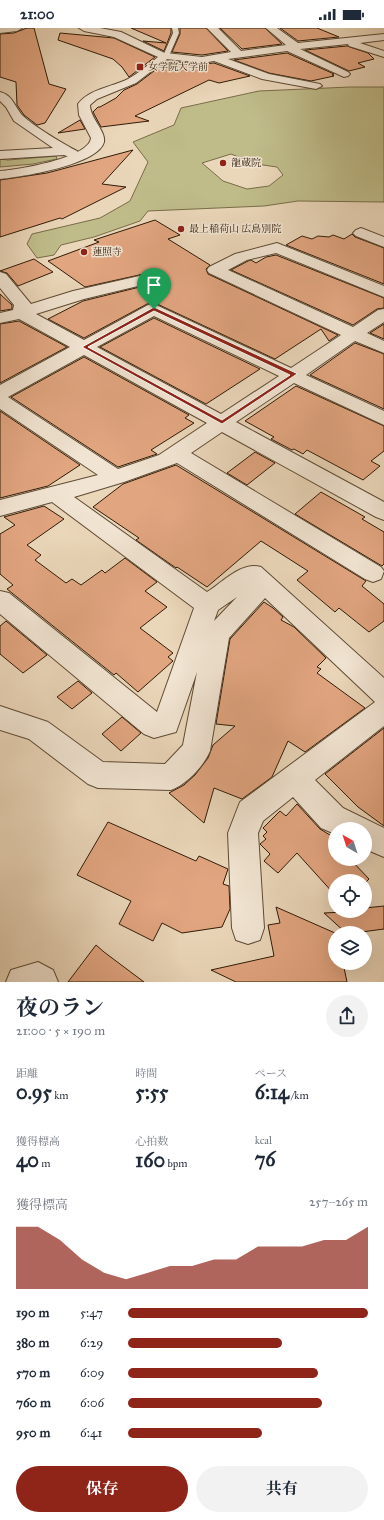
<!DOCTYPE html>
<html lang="ja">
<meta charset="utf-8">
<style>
:root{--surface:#fff;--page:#f2f2f3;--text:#1f2937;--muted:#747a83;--accent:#8f2418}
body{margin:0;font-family:"IM FELL Great Primer","Noto Serif JP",serif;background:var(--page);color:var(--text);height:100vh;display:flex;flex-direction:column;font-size:15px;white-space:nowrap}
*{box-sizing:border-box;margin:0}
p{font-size:13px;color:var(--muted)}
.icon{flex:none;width:22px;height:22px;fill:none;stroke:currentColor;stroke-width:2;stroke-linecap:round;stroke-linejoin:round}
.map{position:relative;height:954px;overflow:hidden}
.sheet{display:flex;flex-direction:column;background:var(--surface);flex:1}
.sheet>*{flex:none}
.needle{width:26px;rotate:321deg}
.controls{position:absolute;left:328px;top:794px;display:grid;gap:8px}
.controls a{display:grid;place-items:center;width:44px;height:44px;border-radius:50%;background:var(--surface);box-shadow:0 4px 16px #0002;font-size:20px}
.pin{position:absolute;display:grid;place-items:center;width:34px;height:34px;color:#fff;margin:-41px -17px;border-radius:50% 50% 50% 0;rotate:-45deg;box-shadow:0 0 4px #0007}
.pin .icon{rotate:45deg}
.round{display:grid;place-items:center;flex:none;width:42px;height:42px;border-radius:21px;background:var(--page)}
.head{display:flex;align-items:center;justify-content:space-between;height:68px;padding:0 16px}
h1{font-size:22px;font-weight:700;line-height:30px}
.figures{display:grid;grid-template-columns:repeat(3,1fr);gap:6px;height:68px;padding:4px 16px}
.figures div{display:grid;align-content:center}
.figures b{font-size:20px;font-weight:700}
.figures small{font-size:11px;font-weight:400}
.figures p{font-size:11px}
.chart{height:112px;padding:8px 16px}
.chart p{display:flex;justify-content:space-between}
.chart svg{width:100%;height:72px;margin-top:4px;fill:var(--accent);opacity:.7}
.cta{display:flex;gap:8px;margin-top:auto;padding:8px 16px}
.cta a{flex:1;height:46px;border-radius:24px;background:var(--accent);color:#fff;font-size:16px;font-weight:700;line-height:46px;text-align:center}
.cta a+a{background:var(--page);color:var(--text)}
ul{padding:0 16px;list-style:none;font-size:13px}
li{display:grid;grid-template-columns:64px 48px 1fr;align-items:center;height:30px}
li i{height:10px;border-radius:5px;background:var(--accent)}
.status{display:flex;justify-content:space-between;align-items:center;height:28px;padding:0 20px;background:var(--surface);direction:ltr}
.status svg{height:11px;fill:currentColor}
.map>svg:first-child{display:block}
.green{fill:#bfbc8a;stroke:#786c48;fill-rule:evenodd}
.building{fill:#e1a580;stroke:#301b07}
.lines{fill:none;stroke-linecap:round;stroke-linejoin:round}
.service-casing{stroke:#5e4a34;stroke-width:2}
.minor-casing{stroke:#5e4a34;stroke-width:2}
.tertiary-casing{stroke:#5e4a34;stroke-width:2}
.service{fill:#f1e4d2;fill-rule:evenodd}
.minor{fill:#f1e4d2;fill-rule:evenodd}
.tertiary{fill:#f1e4d2;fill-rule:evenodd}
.route{fill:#8f2418;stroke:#fff;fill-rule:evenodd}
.poi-dot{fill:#8f2418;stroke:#f1e4d2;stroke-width:1.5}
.labels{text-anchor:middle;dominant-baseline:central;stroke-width:3;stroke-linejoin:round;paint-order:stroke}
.far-poi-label{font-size:10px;fill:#301b07;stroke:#f1e4d2;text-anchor:start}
</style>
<div class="status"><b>21:00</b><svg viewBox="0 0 49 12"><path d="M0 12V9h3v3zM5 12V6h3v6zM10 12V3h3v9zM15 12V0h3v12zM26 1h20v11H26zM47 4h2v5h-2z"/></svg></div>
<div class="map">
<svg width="384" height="954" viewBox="0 0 384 954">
<rect width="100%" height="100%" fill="#ead6b9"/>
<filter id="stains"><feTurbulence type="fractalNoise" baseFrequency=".005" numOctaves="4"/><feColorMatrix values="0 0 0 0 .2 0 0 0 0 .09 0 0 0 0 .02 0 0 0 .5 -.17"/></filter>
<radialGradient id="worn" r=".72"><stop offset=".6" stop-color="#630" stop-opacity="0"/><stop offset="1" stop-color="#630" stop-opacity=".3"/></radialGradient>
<path class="green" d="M350 59H384V174L298 173 264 178 148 183 140 193 94 209 61 217 54 227 37 230 27 216 32 206 100 190 130 173 148 134 133 114 174 97 181 80 259 63ZM231 126 256 136 277 139 283 147 269 158 247 161 223 153 202 135Z
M56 128 57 131 33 136 0 139V131L8 132Z"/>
<path class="building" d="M27 0H34L49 56 66 61 45 95 37 97 24 87 17 77 16 54 0 49V6L14 5Z
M131 0H171V5L164 23 143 13 166 15Z
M180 0H206L228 23 202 27 172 24 180 6Z
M220 0H265L282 16 242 21Z
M280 0H317L339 9 298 13Z
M60 5 114 10 155 29 129 49 122 39 113 31 58 12Z
M347 18 368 25 374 31 358 35 365 39 349 43 305 22Z
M287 25 334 46 332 47 334 48 311 53 269 45 234 32Z
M167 33 202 36 214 35 250 48 219 55 209 52 135 88 149 93 101 99 93 84 98 79H100L116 70 124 62 137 56Z
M80 92 85 101 58 105Z
M133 122 102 156 126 159 62 191 60 190 0 209V152L47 145Z
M155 192 180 207 168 211 210 237 206 241 208 246 338 307 329 313 321 301 275 331 155 275 147 276 84 310 48 291 83 273 164 253 166 250 164 245 157 243 85 259 48 233 99 214 94 212Z
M352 206 355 209 384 220V256L286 217 302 208 312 211 318 208 329 209 333 207 344 211Z
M276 227 384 270V280L377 281 353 297 231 242 248 233 251 232 256 235 266 229Z
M34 231 53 244 18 258 7 245 0 243Z
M0 266 12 277V281L0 283Z
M154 290 260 341 206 376 100 319Z
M19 293 67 319 0 355V296Z
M384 296V311L370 305Z
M355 315 384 326V381L310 347Z
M84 329 189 387 185 390 194 395 151 422 157 426 118 439 11 369Z
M296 358 384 398V423L371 433 380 438 363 452 307 422 303 426 294 421 292 422 271 411 274 409 245 393Z
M0 383 80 437 48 458 0 470Z
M255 424 275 435 247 457 227 445Z
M176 437 366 553 362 558 384 576V593L369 604 339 580 335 584 297 552 308 543 261 513 207 559 177 539 176 540 136 512 139 510 93 479 123 456Z
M321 464 365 489 362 491 384 504V536L382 538 295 486Z
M44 478 64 491 27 517 41 527 35 532 66 555 72 551 81 557 102 542 105 545 125 530 157 554 145 563 167 579 140 600 173 625 168 629 173 633 138 664 116 645 114 647 7 561 13 557 0 546V506L15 497 4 489Z
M264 574 273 580 283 589 281 592 294 599 326 630 317 639 321 641 317 645 365 680 305 724 288 713 272 749 242 771 214 760 204 795 169 765 184 757 195 747 208 730 213 717 235 698 216 696 230 611Z
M6 593 47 627 23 645 0 626V598Z
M78 653 92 665 72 681 57 669Z
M122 689 141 705 121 723 102 706Z
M384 700V798L358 779 325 746Z
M297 776 320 801 335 810V831H350L369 851 365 855V853H335V867L297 825 278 845 264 833 270 826 260 816 266 811 263 808 267 804 263 800 280 783 286 788Z
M108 794 196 833 199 828 228 841 223 856 229 858 230 881 222 899 182 905 162 895 153 913 119 896 131 873 77 847Z
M384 878V901L354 905H346L324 885 365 883V880Z
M276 879 335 905V935H343L347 954H236L211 942 274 928 268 897 280 895Z
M96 917 104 924 144 954H68Z"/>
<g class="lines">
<g class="service-casing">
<path id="service" d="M172 0H178L179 5 169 28 166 30 163 28 173 5Z"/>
</g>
<g class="minor-casing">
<path id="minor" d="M207 0H218L241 23 286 17 266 0H277L298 15 384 6V12L360 15 384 23V29L349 18 348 16 300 21 348 44 350 46 348 48 344 49 287 23 228 31 269 46 320 56 322 58 316 61 262 51 214 33 202 35 166 31 161 28 166 25 202 29 231 24Z
M0 64C13 67 15 80 23 88 32 97 65 117 77 123L79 126 77 129 72 130 64 127 0 131V123L53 120 14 93 6 79 0 73Z
M361 200 384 209V219L356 208 353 205 356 202Z
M277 215 384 258V269L276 225 247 232 228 242 353 299 378 282 384 281V294L367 305 384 313V325L355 313 306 347 384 383V397L294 355 236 394 384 474V492L376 489 222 404 191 425 381 539 384 543 381 551 373 554 365 551 177 435 124 454 74 469 207 564C223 554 242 533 261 539L384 650V698L315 752 343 780 384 800V829L365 821V801H335V806L321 800 293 769 263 793 258 805 264 900 260 912 248 916 236 912 232 900 228 805 240 774 375 674 265 570 229 610 210 723C203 739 187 756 171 762L98 760 88 756 29 711 0 702V678L48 694 103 734 165 736 183 717 197 644 176 704 154 710 144 706 0 586V563L9 565 157 684 194 580 52 474 0 488V472L98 447 0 381V357L70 319 19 291 0 295V285L13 282 14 277 0 260V244L6 246 31 276 73 263 157 244 163 246 165 249 163 252 84 271 36 286 84 312 148 277 154 276 291 340 341 307 209 245 207 242 209 239 235 226ZM154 288 279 348 221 386 97 319ZM84 327 207 395 159 427 118 441 8 369ZM237 569 214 593 218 582Z
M38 934 53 942 58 954H6L11 942Z"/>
</g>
<g class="tertiary-casing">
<path id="tertiary" d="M0 0H22L17 3 0 5Z
M79 0H100L121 4 171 28 136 55 97 71 90 77C90 90 106 103 104 114 98 137 21 149 0 151V143C17 142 89 130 91 110L79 87 78 76C89 61 112 59 128 51 139 45 149 36 158 29L114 9 84 3Z"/>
</g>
<use href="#service" class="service"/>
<use href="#minor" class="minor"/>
<use href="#tertiary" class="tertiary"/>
</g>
<path class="route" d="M154 279 296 345 297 346 222 396 82 319ZM154 283 290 347 222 392 88 319Z"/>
<g class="poi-dot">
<rect x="136" y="35" width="8" height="8" rx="2"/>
<circle cx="223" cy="135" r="4"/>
<circle cx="181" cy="201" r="4"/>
<circle cx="84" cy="224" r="4"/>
</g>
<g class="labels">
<g class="far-poi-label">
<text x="148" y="39">女学院大学前</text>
<text x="231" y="135">龍蔵院</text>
<text x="189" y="201">最上稲荷山 広島別院</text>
<text x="92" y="224">蓮照寺</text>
</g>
</g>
<rect width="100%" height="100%" filter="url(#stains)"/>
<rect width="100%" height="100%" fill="url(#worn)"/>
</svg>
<div class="controls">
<a><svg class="needle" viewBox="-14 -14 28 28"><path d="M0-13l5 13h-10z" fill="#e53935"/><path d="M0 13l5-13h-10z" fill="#747a83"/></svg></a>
<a><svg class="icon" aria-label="locate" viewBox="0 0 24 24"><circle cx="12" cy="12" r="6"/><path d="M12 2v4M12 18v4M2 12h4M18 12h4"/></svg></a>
<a><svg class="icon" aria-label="layers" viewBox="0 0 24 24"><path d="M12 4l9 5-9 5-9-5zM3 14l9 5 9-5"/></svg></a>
</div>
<div class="pin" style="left:154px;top:281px;background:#1e9e55"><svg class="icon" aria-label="arrive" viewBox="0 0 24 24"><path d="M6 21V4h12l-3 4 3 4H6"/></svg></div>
</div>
<section class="sheet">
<div class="head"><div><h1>夜のラン</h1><p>21:00 · 5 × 190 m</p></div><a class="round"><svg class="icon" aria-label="share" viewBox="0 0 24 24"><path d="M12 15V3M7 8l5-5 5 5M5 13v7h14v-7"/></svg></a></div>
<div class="figures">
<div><p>距離</p><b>0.95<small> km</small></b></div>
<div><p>時間</p><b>5:55</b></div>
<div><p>ペース</p><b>6:14<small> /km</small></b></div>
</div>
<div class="figures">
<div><p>獲得標高</p><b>40<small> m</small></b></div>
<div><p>心拍数</p><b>160<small> bpm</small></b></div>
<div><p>kcal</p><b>76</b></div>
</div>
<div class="chart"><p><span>獲得標高</span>257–265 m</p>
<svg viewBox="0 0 160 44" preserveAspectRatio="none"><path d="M0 44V6L10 6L20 14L30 26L40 34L50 38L60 34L70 30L80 30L90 26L100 26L110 18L120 18L130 18L140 14L150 14L160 6V44z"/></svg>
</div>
<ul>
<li><b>190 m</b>5:47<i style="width:100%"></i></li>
<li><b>380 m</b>6:29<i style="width:64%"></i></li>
<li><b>570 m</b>6:09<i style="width:79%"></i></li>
<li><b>760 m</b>6:06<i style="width:81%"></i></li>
<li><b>950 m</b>6:41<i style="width:56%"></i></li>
</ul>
<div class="cta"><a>保存</a><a>共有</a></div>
</section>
